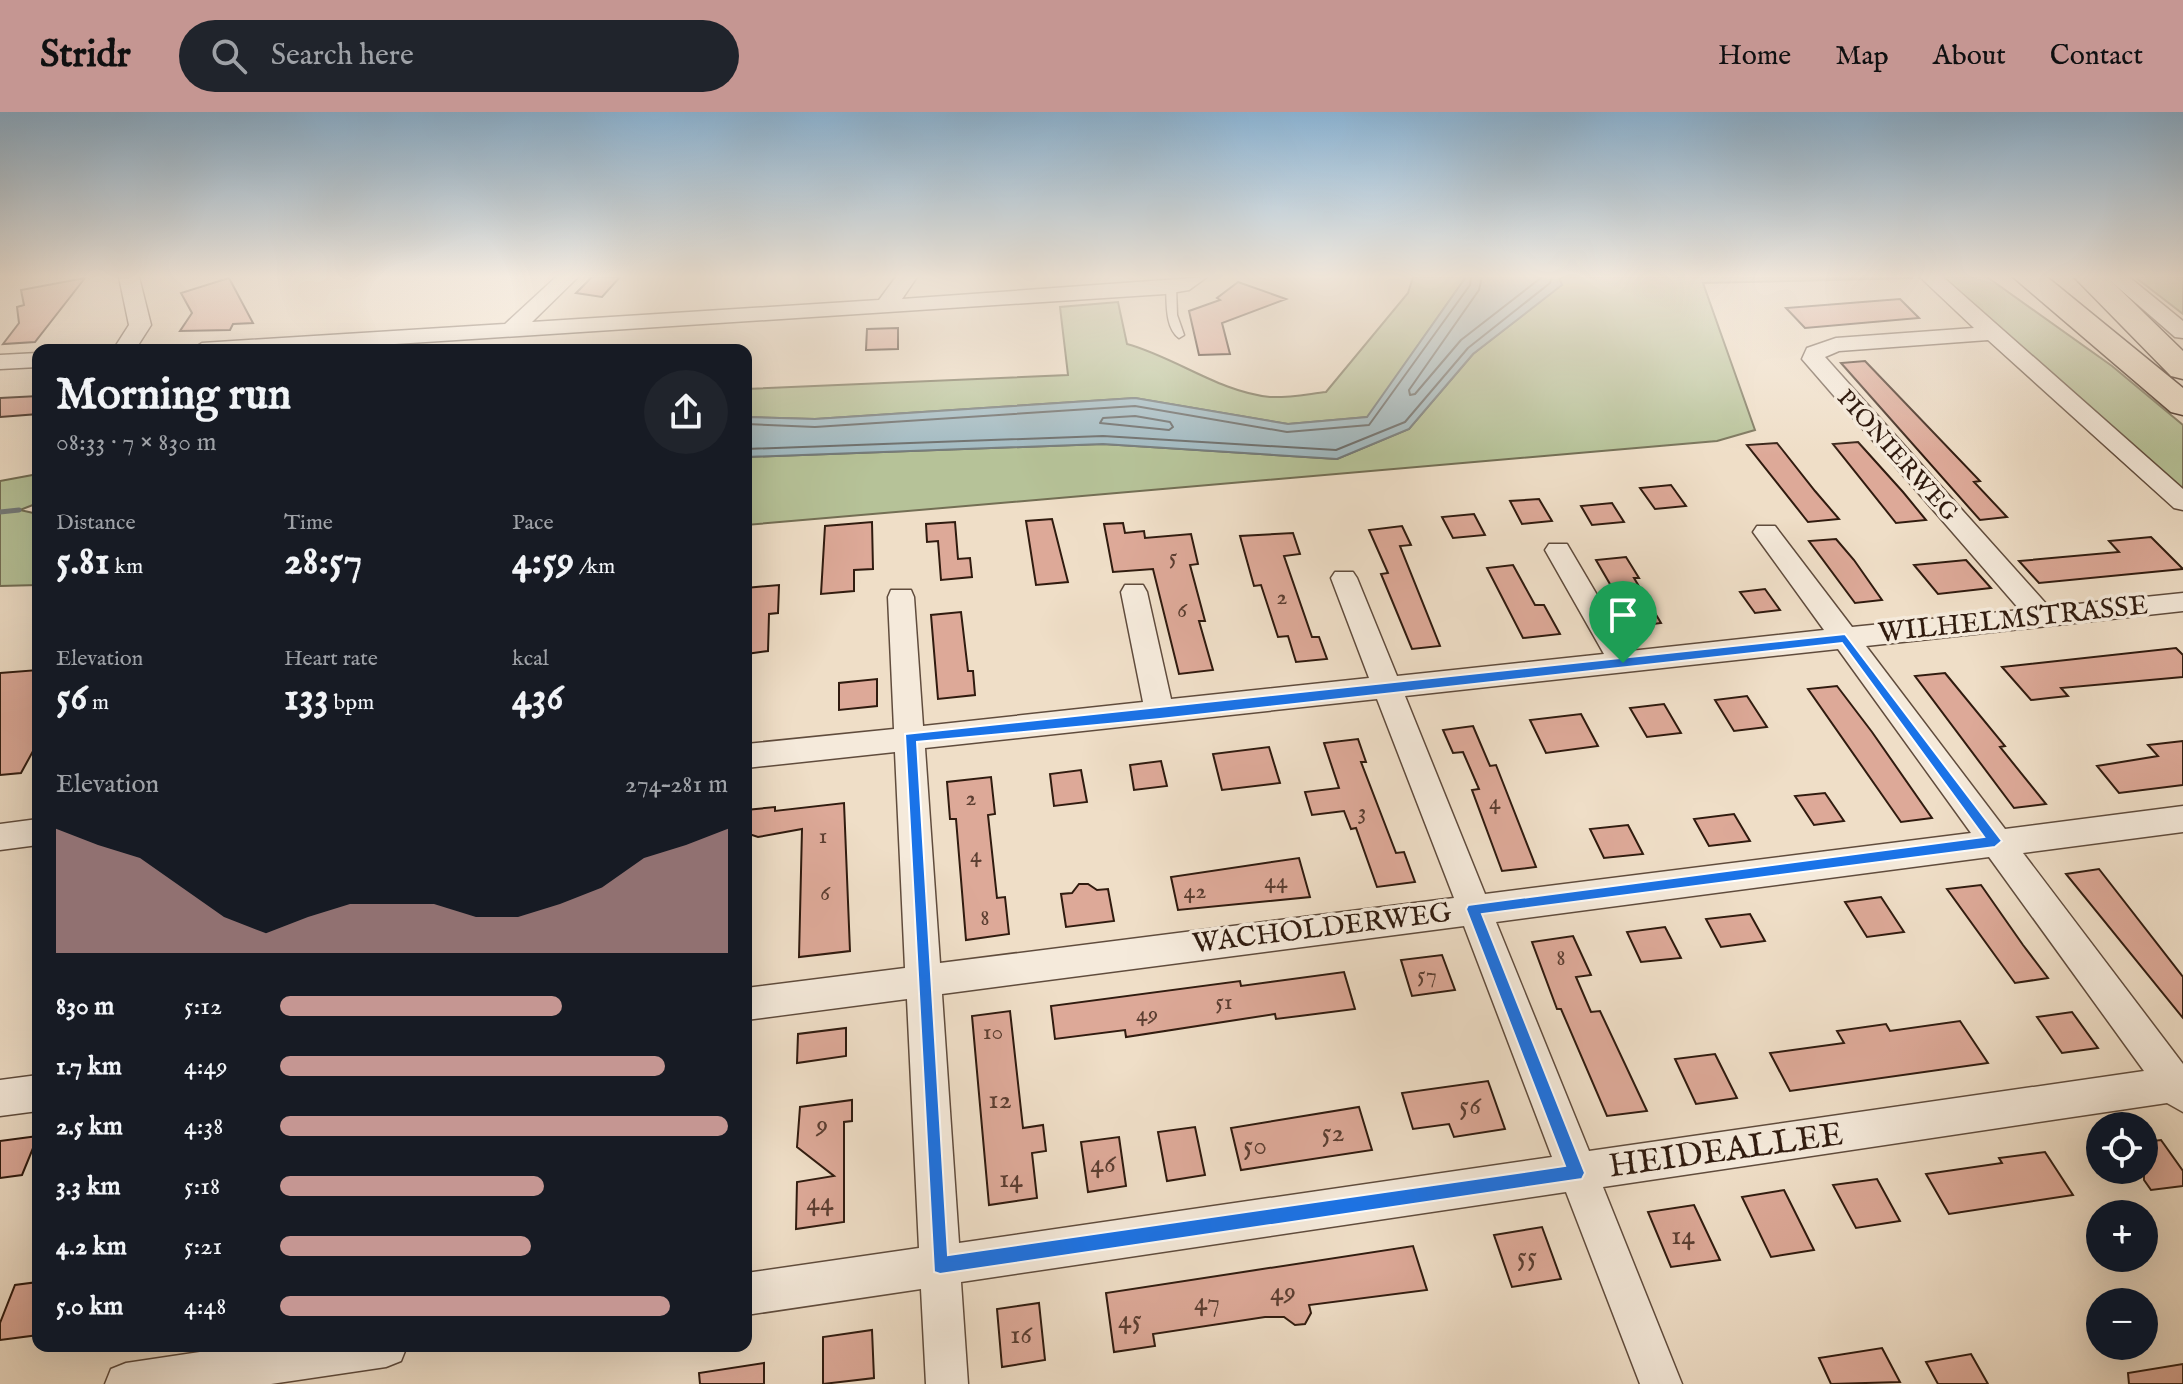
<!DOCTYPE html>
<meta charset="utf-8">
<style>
:root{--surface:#171b24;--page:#20242c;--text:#f1f3f6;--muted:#9ea1a6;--accent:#c59692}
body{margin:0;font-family:"IM FELL English",serif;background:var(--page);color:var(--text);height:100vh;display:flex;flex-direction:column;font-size:30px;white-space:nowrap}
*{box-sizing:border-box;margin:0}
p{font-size:26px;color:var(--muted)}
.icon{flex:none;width:44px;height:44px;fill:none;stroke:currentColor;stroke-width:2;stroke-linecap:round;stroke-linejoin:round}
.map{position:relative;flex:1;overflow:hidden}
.details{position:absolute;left:32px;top:232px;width:720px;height:1008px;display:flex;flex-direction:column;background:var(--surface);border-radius:16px;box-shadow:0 8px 32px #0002}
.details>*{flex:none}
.fabs{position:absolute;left:2086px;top:1000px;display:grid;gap:16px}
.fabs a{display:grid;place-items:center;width:72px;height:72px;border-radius:50%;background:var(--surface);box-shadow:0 8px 32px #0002;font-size:40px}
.pin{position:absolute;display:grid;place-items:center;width:68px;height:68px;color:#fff;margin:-82px -34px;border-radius:50% 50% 50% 0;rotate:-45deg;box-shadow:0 0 8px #0007}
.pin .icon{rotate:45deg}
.round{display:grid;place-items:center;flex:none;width:84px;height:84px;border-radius:42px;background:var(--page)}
.headline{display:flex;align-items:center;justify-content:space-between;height:136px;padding:0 24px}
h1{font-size:44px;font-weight:700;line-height:60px}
.stats{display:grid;grid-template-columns:repeat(3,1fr);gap:12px;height:136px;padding:8px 24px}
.stats div{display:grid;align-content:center}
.stats b{font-size:40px;font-weight:700}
.stats small{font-size:22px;font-weight:400}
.stats p{font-size:22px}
.chart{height:224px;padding:16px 24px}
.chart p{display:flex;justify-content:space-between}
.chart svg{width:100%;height:144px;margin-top:8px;fill:var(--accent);opacity:.7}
ul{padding:0 24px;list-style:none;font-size:26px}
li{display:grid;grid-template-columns:128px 96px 1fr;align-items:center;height:60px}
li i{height:20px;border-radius:10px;background:var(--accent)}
header{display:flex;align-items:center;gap:48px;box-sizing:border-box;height:112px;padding:0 40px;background:var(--accent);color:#111}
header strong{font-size:38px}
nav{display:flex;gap:44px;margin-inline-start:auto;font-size:28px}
.search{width:560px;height:72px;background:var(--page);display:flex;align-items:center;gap:20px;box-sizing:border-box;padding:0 28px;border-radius:44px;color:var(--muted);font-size:30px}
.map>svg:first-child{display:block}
.green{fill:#b6c298;stroke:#736e54;stroke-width:2}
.water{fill:#a0b9c1;stroke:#737a7a;stroke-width:2}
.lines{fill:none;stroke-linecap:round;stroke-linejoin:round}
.shore{stroke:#686a68;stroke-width:2}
.stream{stroke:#737a7a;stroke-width:5}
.building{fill:#dda998;stroke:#301b0f;stroke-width:2}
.service-casing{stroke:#604c3d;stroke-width:3}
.minor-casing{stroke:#604c3d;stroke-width:3}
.trunk-casing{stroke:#301b0f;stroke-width:3}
.service{fill:#f5eadb;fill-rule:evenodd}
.minor{fill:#f5eadb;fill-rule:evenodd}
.trunk{fill:#efdec7;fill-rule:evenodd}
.route{fill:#1a73e8;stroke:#fff;stroke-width:2;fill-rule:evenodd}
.labels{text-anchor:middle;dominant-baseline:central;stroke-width:7;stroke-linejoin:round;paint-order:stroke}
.far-street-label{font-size:24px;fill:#301b0f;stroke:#f5eadb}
.number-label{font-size:24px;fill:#5b3e31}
.street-label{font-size:28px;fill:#301b0f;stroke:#f5eadb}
.near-number-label{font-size:28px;fill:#5b3e31}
.near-street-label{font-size:34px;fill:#301b0f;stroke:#f5eadb}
</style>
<header>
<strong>Stridr</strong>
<div class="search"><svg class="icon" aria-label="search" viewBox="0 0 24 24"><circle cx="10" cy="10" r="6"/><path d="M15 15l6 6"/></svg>Search here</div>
<nav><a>Home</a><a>Map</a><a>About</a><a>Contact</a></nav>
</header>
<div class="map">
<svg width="2183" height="1272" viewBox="0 0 2183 1272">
<rect width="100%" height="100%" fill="#efdec7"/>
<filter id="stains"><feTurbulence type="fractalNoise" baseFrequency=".0025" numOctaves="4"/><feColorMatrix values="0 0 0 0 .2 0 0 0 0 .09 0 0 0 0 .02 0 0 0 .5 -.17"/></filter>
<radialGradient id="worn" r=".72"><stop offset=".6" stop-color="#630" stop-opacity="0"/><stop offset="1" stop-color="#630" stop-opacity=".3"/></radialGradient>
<path class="green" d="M1413 165H1466L1368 305 1288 312 1135 286 815 307 746 305V277L1068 263 1060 195 1118 190 1127 232C1175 245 1219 280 1270 285 1288 286 1308 282 1326 280L1408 181Z
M1559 165 1913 166 1703 171 1755 318 1717 329 746 413V345L1103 332 1337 347 1409 317 1473 242 1561 173Z
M1939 165H1987L2112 254 2183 313V378Z
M2135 165H2183V202Z
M38 362V391L20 398 38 402V473L0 474V369Z"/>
<path class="water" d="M1466 165H1559L1562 173 1473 242 1409 317 1337 347 1103 332 746 345V305L815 307 1135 286 1288 312 1367 305Z"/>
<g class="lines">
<path class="shore" d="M1482 165 1479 178 1409 278 1410 283 1415 282 1461 228 1542 165
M1135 304 1170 310 1173 315 1169 318 1100 311 1103 306Z
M746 312 815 315 1135 294 1287 320 1369 313 1470 173 1471 165
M746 337 1103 324 1336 338 1405 310 1468 236 1550 171 1552 165"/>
<path class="stream" d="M0 400 19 398"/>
</g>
<path class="building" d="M592 165H620L602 185 576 181Z
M85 166 35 230 3 232 19 211 17 195 24 193 21 178Z
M229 166 253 211 233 212 230 218 180 219 192 201 181 181Z
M1238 170 1286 187 1222 211 1230 242 1199 243 1189 199 1220 188 1217 186Z
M1900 187 1919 206 1805 216 1786 196Z
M898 216V237L866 238 867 217Z
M1865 249 1980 369 1974 370 2007 405 1980 408 1841 251Z
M38 284V302L0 305V286Z
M1858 330 1903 380 1926 408 1896 411 1833 332Z
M1777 331 1815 379 1839 407 1808 410 1747 333Z
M1671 373 1686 394 1655 397 1640 376Z
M1539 387 1552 409 1522 412 1510 389Z
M1612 391 1624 410 1592 413 1581 394Z
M1474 402 1485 423 1453 426 1442 405Z
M1052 407 1068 470 1036 473 1026 409Z
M872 410 873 457 854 458V479L821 482 825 414Z
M955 410 958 447 970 446 972 465 941 468 938 429 927 430 926 412Z
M1123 411 1125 421 1144 419 1145 426 1191 422 1198 452 1190 453 1205 509H1199L1213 558 1179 562 1153 457 1113 460 1104 412Z
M1402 414 1411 433 1400 434 1440 534 1412 537 1381 462 1388 461 1369 418Z
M1293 421 1300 442 1284 444 1312 525H1319L1327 547 1296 550 1288 524 1278 525 1261 473 1254 474 1240 424Z
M2151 425 2183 457 2039 471 2019 449 2119 440 2109 429Z
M1836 427 1854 448 1882 488 1855 491 1809 429Z
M1626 445 1639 466H1634L1661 511 1630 515 1616 492 1621 491 1596 448Z
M1966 448 1991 476 1938 482 1914 453Z
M1513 453 1535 493H1544L1560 522 1523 526 1487 456Z
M779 473 778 501 769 502 768 539 746 542V476Z
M1765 477 1780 498 1755 501 1740 480Z
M961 500 968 559H973L975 583 938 587 931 503Z
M2176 536 2183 543V565L2061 576 2068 584 2049 586 2031 588 2002 555Z
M38 558V630L21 661 0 663V561Z
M1945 561 2005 634 2000 635 2046 692 2014 696 1915 564Z
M877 567V594L839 598V571Z
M1837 574 1872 620 1932 706 1901 710 1808 577Z
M1747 584 1767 615 1734 619 1715 588Z
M1664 592 1681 621 1647 625 1630 596Z
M1581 602 1598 634 1546 641 1530 608Z
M1473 614 1490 654 1496 653 1536 755 1502 759 1472 678 1479 677 1463 640 1453 641 1443 618Z
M1358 627 1366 650H1361L1396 741 1404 740 1415 770 1377 775 1356 716 1351 717 1344 699 1312 703 1305 680 1339 676 1324 631Z
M2183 629V673L2119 681 2097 654 2158 644 2148 633Z
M1269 635 1280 671 1222 678 1213 642Z
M1161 649 1167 674 1134 678 1130 653Z
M1081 658 1087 690 1054 694 1050 662Z
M991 665 995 702 988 703 997 786 1005 785 1009 822 966 828 956 707H950L947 670Z
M1825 681 1844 709 1814 713 1795 684Z
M844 691 850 839 799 845 802 717 758 725 746 721V698L775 695V699Z
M1734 702 1750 729 1709 734 1694 707Z
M1628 713 1643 742 1604 746 1590 717Z
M1299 746 1310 785 1178 798 1171 765Z
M2099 757 2183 865V906L2066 762Z
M1079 772H1088L1097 778 1108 777 1114 809 1066 815 1061 782 1072 781Z
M1981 773 2023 833 2048 866 2015 871 1947 777Z
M1881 785 1904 820 1867 825 1845 790Z
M1750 802 1765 829 1721 835 1706 807Z
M1665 815 1681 846 1641 850 1627 820Z
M1573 824 1591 863 1576 865 1591 900 1600 899 1647 999 1607 1004 1561 897H1557L1532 830Z
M1442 843 1455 878 1412 884 1401 848Z
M1344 860 1355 897 1276 907 1275 902 1126 925 1125 918 1055 927 1051 894 1240 869 1241 874Z
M1010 899 1023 1016 1043 1013 1046 1039 1032 1041 1037 1086 989 1093 972 904Z
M2072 900 2098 936 2062 941 2037 905Z
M1960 909 1988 951 1790 979 1770 941 1844 931 1837 919 1886 912 1890 919Z
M846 916V944L797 951 798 922Z
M1715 942 1737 986 1696 992 1675 947Z
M1488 969 1505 1017 1454 1025 1449 1012 1413 1017 1402 981Z
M852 988V1009L844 1010V1110L796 1117 797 1070 834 1064 797 1035 800 995Z
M1359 995 1372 1038 1241 1058 1231 1016Z
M1195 1015 1205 1063 1167 1069 1158 1020Z
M38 1024 22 1063 0 1066V1029Z
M1119 1025 1126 1074 1088 1080 1081 1030Z
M2161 1028 2183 1059V1074L2151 1078 2144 1068V1030Z
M2045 1040 2073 1083 1949 1102 1926 1062 2002 1051 1999 1046Z
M1877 1067 1900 1109 1856 1116 1833 1073Z
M1784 1078 1814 1138 1771 1145 1742 1085Z
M1694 1093 1720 1148 1671 1155 1648 1100Z
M1542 1115 1561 1167 1512 1175 1494 1123Z
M1413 1134 1427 1178 1309 1193 1311 1201 1305 1212 1295 1213 1284 1205H1265L1153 1222 1155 1234 1114 1240 1106 1181Z
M38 1170V1223L0 1228V1211L15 1173Z
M1039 1191 1045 1248 1002 1255 997 1197Z
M872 1218 874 1266 823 1272V1225Z
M1882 1236 1900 1270 1831 1272 1819 1246Z
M1971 1242 1988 1272H1938L1926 1250Z
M764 1251V1272H700L699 1261Z
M2183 1252V1272H2129L2128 1261Z"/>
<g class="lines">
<g class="service-casing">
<path id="service" d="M1171 172 1176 175 1177 203 1184 223 1179 226C1165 216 1167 191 1166 175Z"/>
</g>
<g class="minor-casing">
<path id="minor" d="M119 165H139L151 213 135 238H113L129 213Z
M556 165H578L532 210 879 188 896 165H917L902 187 1207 165 1189 178 1165 182 303 238H191L202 231 505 212Z
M1920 165H1943L2183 377V398L2174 396 1988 228 1839 239 1825 245 2049 495 2183 481V499L1866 534 2005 717 2183 694V720L2023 741 2183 952V1000L2167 991 1603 1075 1682 1272H1640L1566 1080 961 1170 968 1272H926L921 1177 746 1203V1161L919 1136 907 887 746 908V876L905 856 895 640 746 656V632L894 617 888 485 891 478H911L914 485 923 614 1143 590 1121 480 1125 473H1143L1147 480 1171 587 1369 566 1331 466 1335 460H1353L1357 466 1397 564 1604 542 1545 438 1549 432H1567L1630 539 1824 518 1753 420 1757 414H1775L1852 515 2020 498 1802 247 1807 236 1836 226 1974 216ZM1838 537 1971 721 1485 782 1405 584ZM1377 587 1454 786 940 851 925 636ZM1989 745 2144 959 1589 1039 1496 810ZM1464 814 1552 1045 959 1131 942 882Z
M2106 165H2129L2183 209V226L2175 225Z
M38 241V255L0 257V243Z
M38 707V733L0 738V712Z
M38 963V999L0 1004V968Z
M240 1234H407L401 1249 386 1255 271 1272H105L111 1257 126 1251Z"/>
</g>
<g class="trunk-casing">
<path id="trunk" d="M2013 165H2047L2183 276V303L2171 300Z
M2074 165H2107L2183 239V267L2171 264Z"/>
</g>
<use href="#service" class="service"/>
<use href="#minor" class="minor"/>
<use href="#trunk" class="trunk"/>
</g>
<linearGradient id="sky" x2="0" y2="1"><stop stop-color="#8bb6d8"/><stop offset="0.48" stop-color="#f8f0e6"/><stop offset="1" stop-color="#f8f0e6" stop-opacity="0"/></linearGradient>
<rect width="2183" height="343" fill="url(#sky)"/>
<path class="route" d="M1845 522 2002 729 1995 735 1482 802 1585 1061 1582 1067 940 1162 934 1160 905 622ZM1842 531 1984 725 1468 793 1466 797 1565 1054 948 1143 917 630 1160 607Z"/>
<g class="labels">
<g class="far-street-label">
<text transform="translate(1897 344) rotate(48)">PIONIERWEG</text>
</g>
<g class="number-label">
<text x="1173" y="445">5</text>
<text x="1282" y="485">2</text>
<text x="1182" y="498">6</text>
<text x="971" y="686">2</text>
<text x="1495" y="690">4</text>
<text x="1362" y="700">3</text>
<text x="823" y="724">1</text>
<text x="976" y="743">4</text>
<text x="1276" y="769">44</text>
<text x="1195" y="779">42</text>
<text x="825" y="781">6</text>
<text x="985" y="806">8</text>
<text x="1561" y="846">8</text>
<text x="1427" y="863">57</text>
<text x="1224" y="890">51</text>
<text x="1147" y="902">49</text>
<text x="993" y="920">10</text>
</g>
<g class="street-label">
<text transform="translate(2013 508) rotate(-6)">WILHELMSTRASSE</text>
<text transform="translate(1322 817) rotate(-7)">WACHOLDERWEG</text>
</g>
<g class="near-number-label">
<text x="1000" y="988">12</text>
<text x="1470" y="994">56</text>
<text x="822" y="1013">9</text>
<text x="1333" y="1021">52</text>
<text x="1255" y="1034">50</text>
<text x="1103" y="1052">46</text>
<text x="1011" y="1067">14</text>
<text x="820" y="1090">44</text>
<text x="1683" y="1124">14</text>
<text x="1527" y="1145">55</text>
<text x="1283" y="1180">49</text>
<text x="1207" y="1190">47</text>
<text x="1130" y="1208">45</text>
<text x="1021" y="1223">16</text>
</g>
<g class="near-street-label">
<text transform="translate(1726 1039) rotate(-8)">HEIDEALLEE</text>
</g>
</g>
<rect width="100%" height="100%" filter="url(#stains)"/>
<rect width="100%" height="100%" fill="url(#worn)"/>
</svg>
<div class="fabs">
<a><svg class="icon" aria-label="locate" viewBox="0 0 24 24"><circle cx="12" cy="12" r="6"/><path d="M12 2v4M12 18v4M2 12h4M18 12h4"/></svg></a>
<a>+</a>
<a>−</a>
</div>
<div class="pin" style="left:1623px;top:551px;background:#1e9e55"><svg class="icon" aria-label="arrive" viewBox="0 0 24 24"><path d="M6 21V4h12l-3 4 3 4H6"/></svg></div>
<section class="details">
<div class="headline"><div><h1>Morning run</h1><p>08:33 · 7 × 830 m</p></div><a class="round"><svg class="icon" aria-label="share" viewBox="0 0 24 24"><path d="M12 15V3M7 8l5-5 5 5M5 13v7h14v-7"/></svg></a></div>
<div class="stats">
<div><p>Distance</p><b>5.81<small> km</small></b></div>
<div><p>Time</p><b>28:57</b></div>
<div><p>Pace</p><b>4:59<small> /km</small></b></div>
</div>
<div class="stats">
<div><p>Elevation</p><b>56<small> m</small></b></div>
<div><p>Heart rate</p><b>133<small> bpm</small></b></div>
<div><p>kcal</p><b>436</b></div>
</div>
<div class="chart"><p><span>Elevation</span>274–281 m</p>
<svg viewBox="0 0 160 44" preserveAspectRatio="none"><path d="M0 44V6L10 11L20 15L30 24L40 33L50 38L60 33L70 29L80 29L90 29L100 33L110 33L120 29L130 24L140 15L150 11L160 6V44z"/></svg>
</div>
<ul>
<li><b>830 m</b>5:12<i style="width:63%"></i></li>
<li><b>1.7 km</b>4:49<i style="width:86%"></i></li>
<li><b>2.5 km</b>4:38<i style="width:100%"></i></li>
<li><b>3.3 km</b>5:18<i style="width:59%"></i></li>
<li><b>4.2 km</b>5:21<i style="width:56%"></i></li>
<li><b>5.0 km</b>4:48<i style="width:87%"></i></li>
</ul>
</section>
</div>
